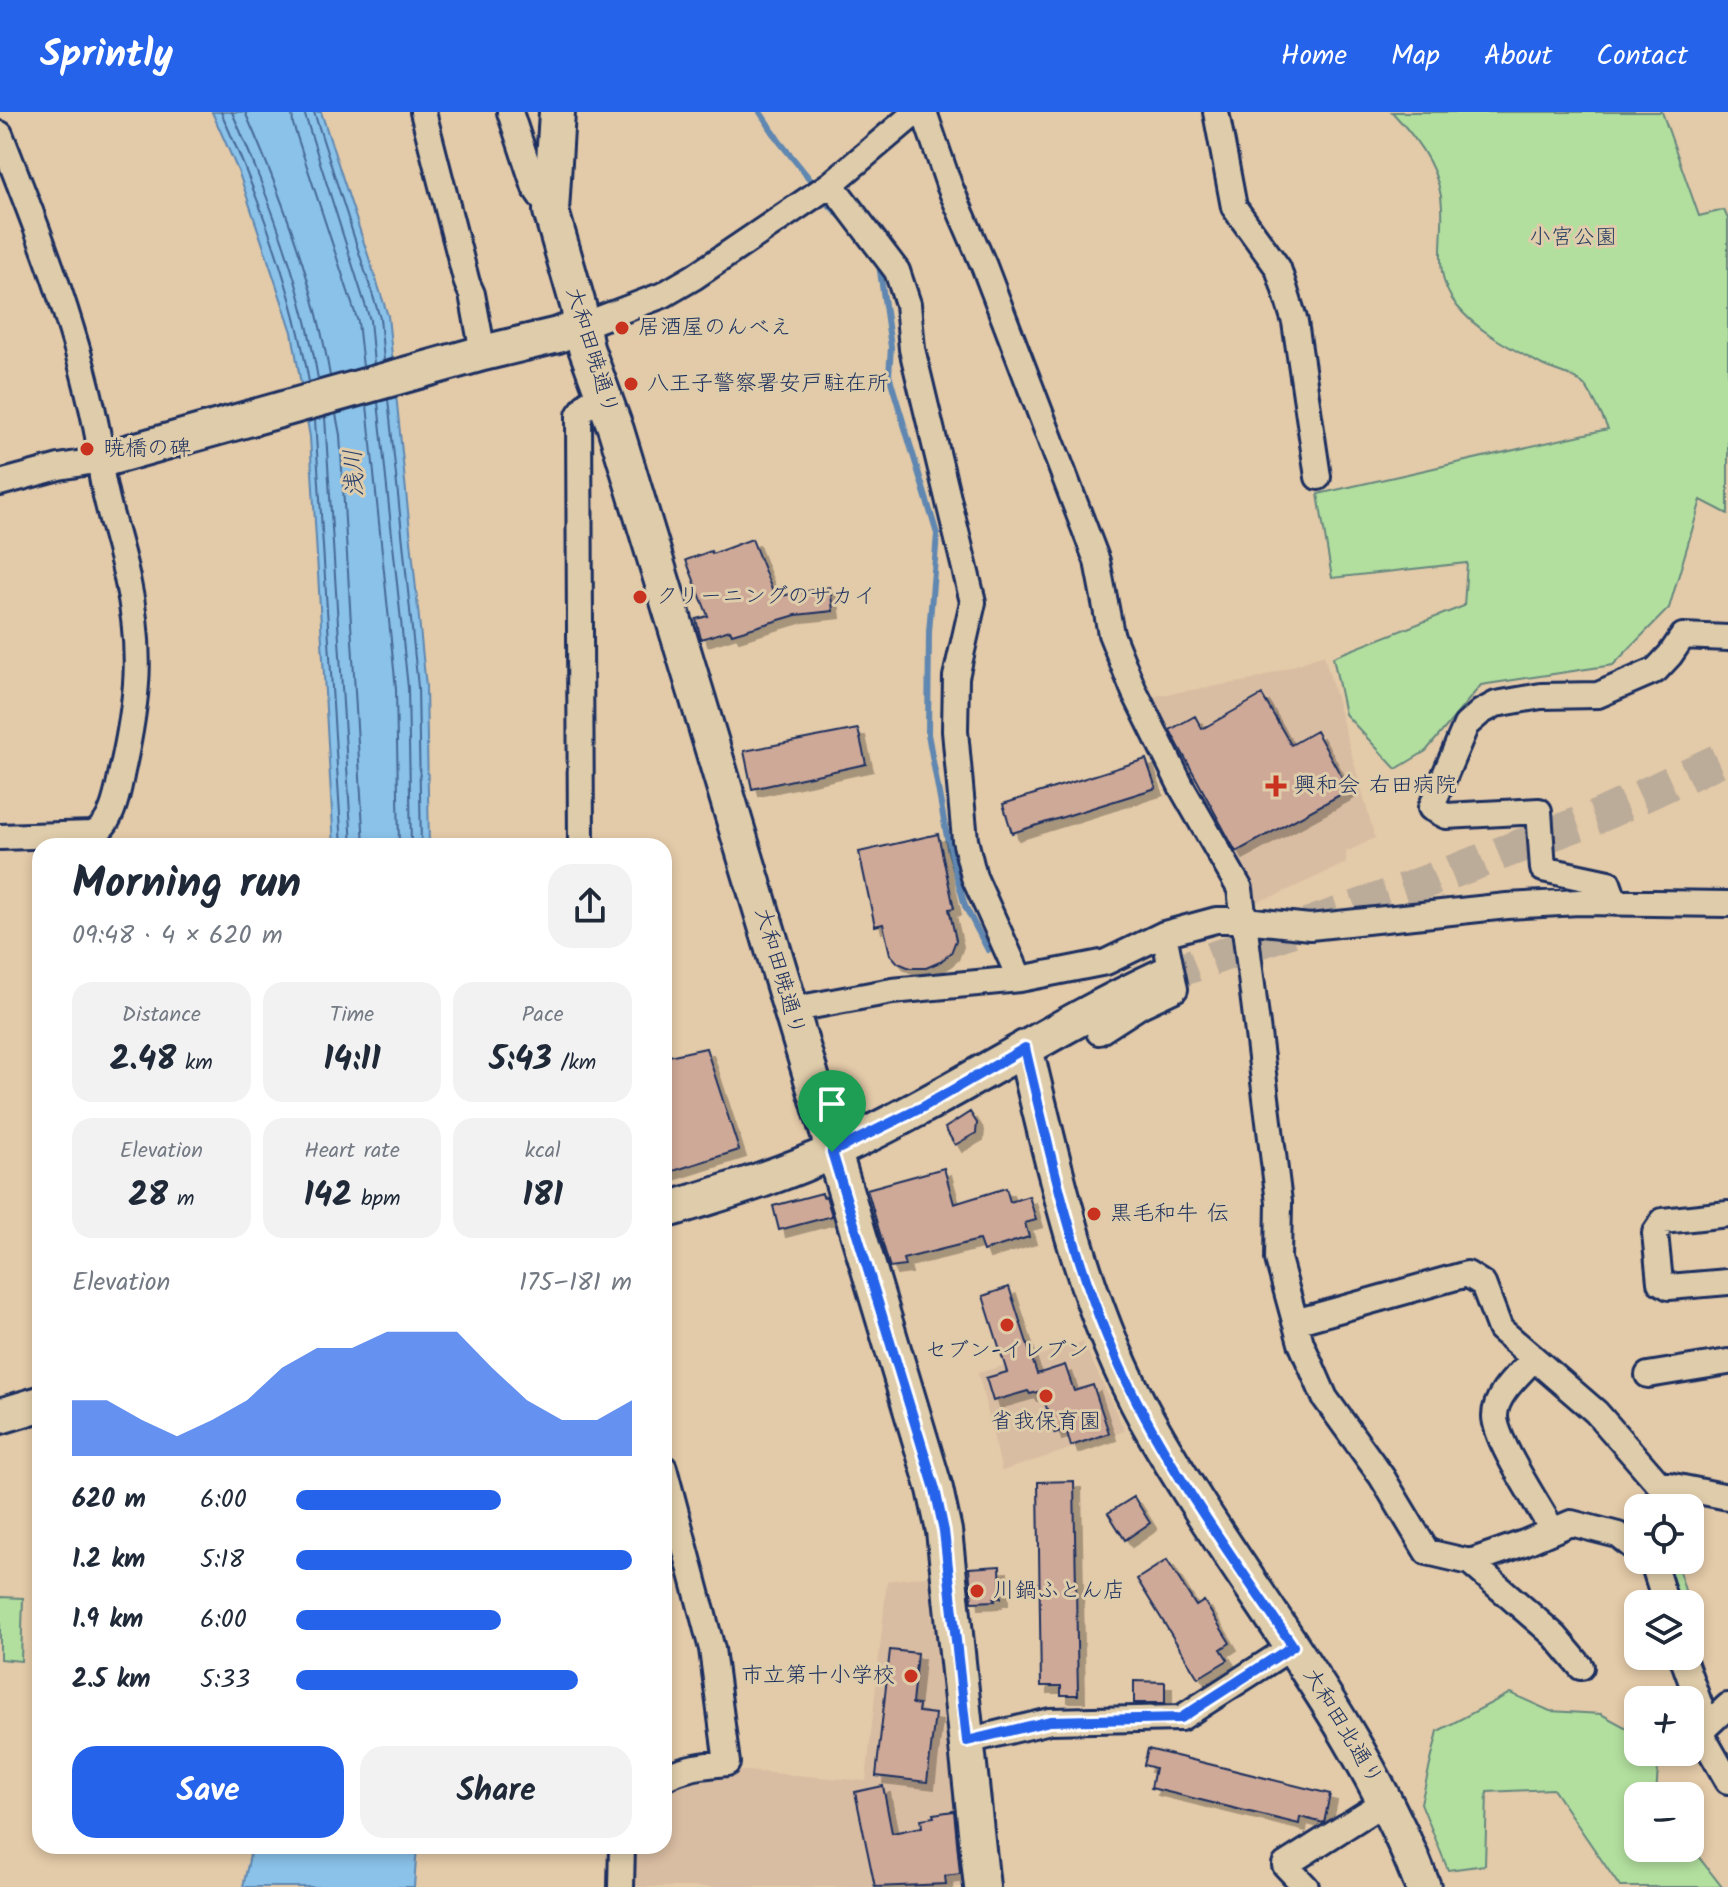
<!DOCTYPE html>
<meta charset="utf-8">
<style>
:root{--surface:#fff;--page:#f2f2f3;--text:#1f2937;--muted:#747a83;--accent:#2563eb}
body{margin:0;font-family:Kalam,"Klee One",sans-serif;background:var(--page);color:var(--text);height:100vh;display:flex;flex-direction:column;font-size:30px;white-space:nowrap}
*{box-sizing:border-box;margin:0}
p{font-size:26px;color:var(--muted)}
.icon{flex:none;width:44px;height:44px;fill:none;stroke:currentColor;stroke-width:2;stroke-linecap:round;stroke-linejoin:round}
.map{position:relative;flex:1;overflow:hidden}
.sheet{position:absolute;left:32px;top:726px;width:640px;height:1016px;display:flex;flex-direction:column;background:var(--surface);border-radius:24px;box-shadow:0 4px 12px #0003}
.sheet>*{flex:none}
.tools{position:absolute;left:1624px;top:1382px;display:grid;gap:16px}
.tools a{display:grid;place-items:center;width:80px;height:80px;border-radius:16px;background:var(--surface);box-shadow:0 4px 12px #0003;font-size:40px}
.pin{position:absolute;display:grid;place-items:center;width:68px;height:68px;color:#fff;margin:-82px -34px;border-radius:50% 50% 50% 0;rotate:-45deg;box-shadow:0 0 8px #0007}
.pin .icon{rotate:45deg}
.round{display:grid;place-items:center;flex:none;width:84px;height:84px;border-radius:24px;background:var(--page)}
.headline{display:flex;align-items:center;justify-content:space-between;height:136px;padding:0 40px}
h1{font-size:44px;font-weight:800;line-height:60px}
.figures{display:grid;grid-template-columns:repeat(3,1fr);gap:12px;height:136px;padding:8px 40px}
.figures div{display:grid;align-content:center;border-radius:20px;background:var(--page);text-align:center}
.figures b{font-size:34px;font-weight:800}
.figures small{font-size:22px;font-weight:400}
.figures p{font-size:22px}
.chart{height:224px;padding:16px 40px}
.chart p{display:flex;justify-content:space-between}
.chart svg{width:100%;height:144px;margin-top:8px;fill:var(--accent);opacity:.7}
.action{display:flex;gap:16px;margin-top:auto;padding:16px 40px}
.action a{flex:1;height:92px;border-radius:24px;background:var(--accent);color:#fff;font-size:32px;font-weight:800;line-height:92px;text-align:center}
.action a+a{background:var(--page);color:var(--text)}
ul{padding:0 40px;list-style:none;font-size:26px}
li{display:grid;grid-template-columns:128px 96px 1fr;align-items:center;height:60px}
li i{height:20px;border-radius:10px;background:var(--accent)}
header{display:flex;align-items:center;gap:48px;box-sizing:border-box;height:112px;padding:0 40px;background:var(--accent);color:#fff}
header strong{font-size:38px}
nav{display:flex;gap:44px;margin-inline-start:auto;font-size:28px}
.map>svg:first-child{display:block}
.built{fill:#d9bda2}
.green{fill:#b2df9e;stroke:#66877e;stroke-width:2}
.water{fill:#8ac2e9;stroke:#5e87b1;stroke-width:2}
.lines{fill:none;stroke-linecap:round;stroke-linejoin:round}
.shore{stroke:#476a96;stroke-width:2}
.stream{stroke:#5e87b1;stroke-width:6}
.building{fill:#cfa997;stroke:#1b2f5e;stroke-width:2;filter:url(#shadow)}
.secondary-tunnel{stroke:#bbab99;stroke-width:34;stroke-dasharray:34 17;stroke-linecap:butt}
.street-casing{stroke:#1b2f5e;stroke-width:30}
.secondary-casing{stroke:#1b2f5e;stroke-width:40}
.street{stroke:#dfccaa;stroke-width:24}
.secondary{stroke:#dfccaa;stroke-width:34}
.route-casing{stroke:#fff;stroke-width:16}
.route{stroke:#2563eb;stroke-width:10}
.poi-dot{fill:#c8321e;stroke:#dfccaa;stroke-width:3}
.labels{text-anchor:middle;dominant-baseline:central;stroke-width:6;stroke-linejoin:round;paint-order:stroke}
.park-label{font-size:22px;fill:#2a4164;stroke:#dfccaa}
.poi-label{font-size:22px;fill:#1b2f5e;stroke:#dfccaa;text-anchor:start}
.street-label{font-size:22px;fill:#1b2f5e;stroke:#dfccaa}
.water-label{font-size:24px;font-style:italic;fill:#263e6c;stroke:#dfccaa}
</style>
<header>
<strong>Sprintly</strong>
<nav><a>Home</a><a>Map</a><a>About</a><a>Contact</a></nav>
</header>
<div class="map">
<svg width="1728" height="1775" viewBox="0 0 1728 1775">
<defs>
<filter id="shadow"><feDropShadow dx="7" dy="7" stdDeviation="0" flood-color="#0004"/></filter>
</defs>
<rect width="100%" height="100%" fill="#e3caa8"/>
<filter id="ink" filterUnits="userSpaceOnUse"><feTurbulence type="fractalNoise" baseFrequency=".0125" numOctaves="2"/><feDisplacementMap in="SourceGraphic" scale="16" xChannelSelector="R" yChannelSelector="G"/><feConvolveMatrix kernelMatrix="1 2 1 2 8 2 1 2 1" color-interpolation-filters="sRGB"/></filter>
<g filter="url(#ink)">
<path class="built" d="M1324 543 1375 726 1346 740V751L1277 783 1255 790 1251 774 1216 718 1149 585 1253 568Z
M1083 1230 1125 1319 1002 1359 978 1261Z
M934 1463 969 1775H630L632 1734H664V1673L705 1660 747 1659 866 1669 887 1469Z"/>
<path class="green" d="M1392 0H1662L1699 104 1724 98 1728 107V402L1701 388 1669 496 1613 553 1481 573 1426 639 1396 657 1345 602 1333 545 1464 494 1467 451 1332 466 1318 382 1608 317C1601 303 1595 286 1585 274 1574 262 1556 260 1542 253 1513 237 1478 220 1457 194 1432 163 1444 130 1442 95 1441 58 1416 25 1392 0Z
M1648 1448H1676L1689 1492H1666Z
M0 1485 23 1486 21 1549 0 1547Z
M1510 1581 1550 1599 1601 1602 1638 1622V1640H1659L1656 1684H1638V1736H1690V1734L1722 1775H1620L1553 1677 1487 1680 1485 1753 1448 1758 1421 1691 1438 1619Z"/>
<path class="water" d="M212 0H321L388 204 426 575 429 734H334L310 325 292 220 239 61Z
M252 1734H417L414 1775H243Z"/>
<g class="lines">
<path class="shore" d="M221 0C259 86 293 177 309 270
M232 0C269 85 303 176 318 267
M245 0C282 84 315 174 330 264
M292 0 293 12 358 210 363 255
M304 0 370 208 374 252
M314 0 380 206 384 249
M388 287 418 575 421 734
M378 290 408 576 411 734
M367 293 396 577 399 734
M336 302 340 323 364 734
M325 305 352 734
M315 308 342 734"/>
<path class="stream" d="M760 0 779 29 812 70
M825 89 845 109
M879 152 891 235 889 263 937 422 929 520 928 622 949 736 965 794 988 838"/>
</g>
<path class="building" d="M752 427 775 485 830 475 833 499 796 503 732 522 730 518 701 527 696 507 708 504 686 448 711 439 712 442Z
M1262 583 1291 633 1316 619 1349 678 1236 740 1170 618 1195 604 1202 617Z
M858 617 866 652 752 677 744 639Z
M1146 647 1156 676 1012 721 1003 692Z
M938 722 954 796 949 797 956 828 951 841 940 850 926 856H910L898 851 890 842 883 812 875 814 859 740Z
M706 936 739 1038 664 1062V945Z
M970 1000 977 1011 976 1021 955 1033 945 1016Z
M944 1056 954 1092 1006 1076 1010 1090 1029 1084 1036 1108 1025 1111 1029 1125 983 1139 979 1128 903 1147 905 1154 890 1156 867 1077Z
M822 1081 823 1085 826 1084 832 1104 779 1118 773 1094Z
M1009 1175 1037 1262 1065 1253 1074 1279 1093 1273 1109 1321 1071 1334 1066 1317 1055 1321 1041 1279 1030 1282 1028 1279 993 1289 986 1266 1007 1260 983 1184Z
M1074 1369 1078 1583H1061V1574H1041L1038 1370Z
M1134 1385 1150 1411 1125 1428 1108 1401Z
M1167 1448 1196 1494 1204 1489 1230 1531 1221 1537 1228 1548 1198 1566 1137 1467Z
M1000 1454 1001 1486H994L995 1489 972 1490 969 1456Z
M890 1538 917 1541 912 1592 919 1593 918 1600 935 1602 927 1670 876 1664Z
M1134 1569 1165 1570V1591H1134Z
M1148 1637 1330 1682 1324 1711 1300 1705 1299 1712 1151 1676 1155 1656 1144 1653Z
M883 1674 892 1721 922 1715 921 1707 934 1705 933 1702 954 1699 960 1762 945 1764 946 1772 875 1775 855 1680Z"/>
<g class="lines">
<path class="secondary-tunnel" d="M1163 864 1394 782 1599 704 1728 644"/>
<g class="street-casing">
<path id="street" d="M423 0 467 171 472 182 483 241
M510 0 535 76 551 99
M924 0 949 73 984 154 1097 449 1111 522 1134 579 1182 676 1240 777 1279 1090 1278 1147 1301 1231 1325 1286 1382 1365 1427 1440 1470 1450 1524 1431 1571 1411 1618 1423 1638 1439
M1216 0 1234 95 1278 156 1295 210 1318 365
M0 22C40 123 81 227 100 335 101 345 101 355 102 365 108 399 120 432 127 466 143 539 138 587 122 659 118 678 113 714 92 722L0 725
M831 72 897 159 908 192 912 237 973 490 956 565 955 619 965 728 974 765 1020 867
M581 214 663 183 694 165 831 72 916 0
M0 371 59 355 101 348
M581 734 579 303 588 291 602 286
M1615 791 1608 771 1543 757 1539 699 1446 704 1431 696 1466 613 1481 600 1496 592 1541 584 1598 583 1656 558 1670 543 1683 524 1728 526
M790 898 892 879 1020 867 1106 850 1164 822 1216 808H1245L1310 815 1507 794 1579 790 1728 792
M1099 920 1141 893 1175 877 1164 822
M1728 1102 1663 1109 1655 1121 1660 1170 1669 1175 1728 1170
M1295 1210 1467 1162 1483 1172 1500 1217 1596 1300 1658 1371 1728 1385
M1533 1247C1520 1262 1495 1282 1495 1304 1495 1329 1539 1393 1552 1418
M1648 1263 1728 1250
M664 1356 712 1537 727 1651C704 1653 684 1655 664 1666
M1648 1448 1654 1454 1666 1492
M1470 1450 1555 1524 1581 1555
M1682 1544 1707 1613
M1728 1594 1700 1620 1728 1669
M967 1629 1050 1609 1181 1606 1293 1534
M621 1775 622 1734
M1306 1775 1285 1753 1386 1689"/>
</g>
<g class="secondary-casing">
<path id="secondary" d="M557 0 551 99 578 193 586 236 616 318 696 581 935 1377 944 1419 982 1775
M101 348 483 241 558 223 581 214
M1025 936C1056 1064 1083 1192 1147 1308 1235 1466 1358 1604 1423 1775
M664 1099C722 1081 781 1064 836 1038 948 986 1051 916 1163 864
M0 1304 40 1292"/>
</g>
<use href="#street" class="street"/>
<use href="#secondary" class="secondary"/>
</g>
</g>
<g class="lines" filter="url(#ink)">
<g class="route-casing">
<path id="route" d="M1025 936C1048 1033 1069 1130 1106 1222 1151 1335 1225 1434 1293 1534L1181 1606 1050 1609 967 1629 944 1419 935 1377 832 1040 923 995Z"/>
</g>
<use href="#route" class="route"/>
</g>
<g class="poi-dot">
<circle cx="622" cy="216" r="8"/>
<circle cx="631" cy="272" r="8"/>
<circle cx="87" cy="337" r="8"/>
<circle cx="640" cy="485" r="8"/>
<path d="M1272 662h8v8h8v8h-8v8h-8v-8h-8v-8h8z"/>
<circle cx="1094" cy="1102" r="8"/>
<circle cx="1007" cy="1213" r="8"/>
<circle cx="1046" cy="1284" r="8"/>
<circle cx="977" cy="1479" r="8"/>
<circle cx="911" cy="1564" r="8"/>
</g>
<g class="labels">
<g class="park-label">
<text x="1573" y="126">小宮公園</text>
</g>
<g class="poi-label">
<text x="638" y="216">居酒屋のんべえ</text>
<text x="647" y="272">八王子警察署安戸駐在所</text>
<text x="103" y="337">暁橋の碑</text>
<text x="656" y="485">クリーニングのサカイ</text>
<text x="1294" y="674">興和会 右田病院</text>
<text x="1110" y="1102">黒毛和牛 伝</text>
<text x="1007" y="1239" text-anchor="middle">セブン-イレブン</text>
<text x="1046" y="1310" text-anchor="middle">省我保育園</text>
<text x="993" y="1479">川鍋ふとん店</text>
<text x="895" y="1564" text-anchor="end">市立第十小学校</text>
</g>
<g class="street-label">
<text transform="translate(591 239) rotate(73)">大和田暁通り</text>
<text transform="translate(779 860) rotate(74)">大和田暁通り</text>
<text transform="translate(1342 1615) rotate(59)">大和田北通り</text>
</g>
<g class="water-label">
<text transform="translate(355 361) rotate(-93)">浅川</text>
</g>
</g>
</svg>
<div class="tools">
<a><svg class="icon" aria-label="locate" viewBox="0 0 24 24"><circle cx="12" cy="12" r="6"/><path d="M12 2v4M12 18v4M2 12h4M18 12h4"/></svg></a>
<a><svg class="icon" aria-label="layers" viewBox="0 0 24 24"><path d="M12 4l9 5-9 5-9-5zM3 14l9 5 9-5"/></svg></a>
<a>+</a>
<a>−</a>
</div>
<div class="pin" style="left:832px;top:1040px;background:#1e9e55"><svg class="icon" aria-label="arrive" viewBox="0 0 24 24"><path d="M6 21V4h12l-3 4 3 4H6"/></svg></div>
<section class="sheet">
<div class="headline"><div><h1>Morning run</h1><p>09:48 · 4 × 620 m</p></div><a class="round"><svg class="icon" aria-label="share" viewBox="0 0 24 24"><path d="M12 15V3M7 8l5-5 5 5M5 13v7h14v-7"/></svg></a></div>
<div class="figures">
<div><p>Distance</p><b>2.48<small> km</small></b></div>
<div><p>Time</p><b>14:11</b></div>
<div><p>Pace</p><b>5:43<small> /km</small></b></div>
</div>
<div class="figures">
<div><p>Elevation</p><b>28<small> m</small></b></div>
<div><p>Heart rate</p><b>142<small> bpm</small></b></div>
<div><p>kcal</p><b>181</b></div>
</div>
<div class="chart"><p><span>Elevation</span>175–181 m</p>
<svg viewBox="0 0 160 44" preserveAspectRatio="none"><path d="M0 44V27L10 27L20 33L30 38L40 33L50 27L60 17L70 11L80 11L90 6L100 6L110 6L120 17L130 27L140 33L150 33L160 27V44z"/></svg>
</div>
<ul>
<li><b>620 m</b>6:00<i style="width:61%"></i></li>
<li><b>1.2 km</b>5:18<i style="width:100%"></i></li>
<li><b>1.9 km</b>6:00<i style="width:61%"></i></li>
<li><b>2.5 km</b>5:33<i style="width:84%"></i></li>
</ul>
<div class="action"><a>Save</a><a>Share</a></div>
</section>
</div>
